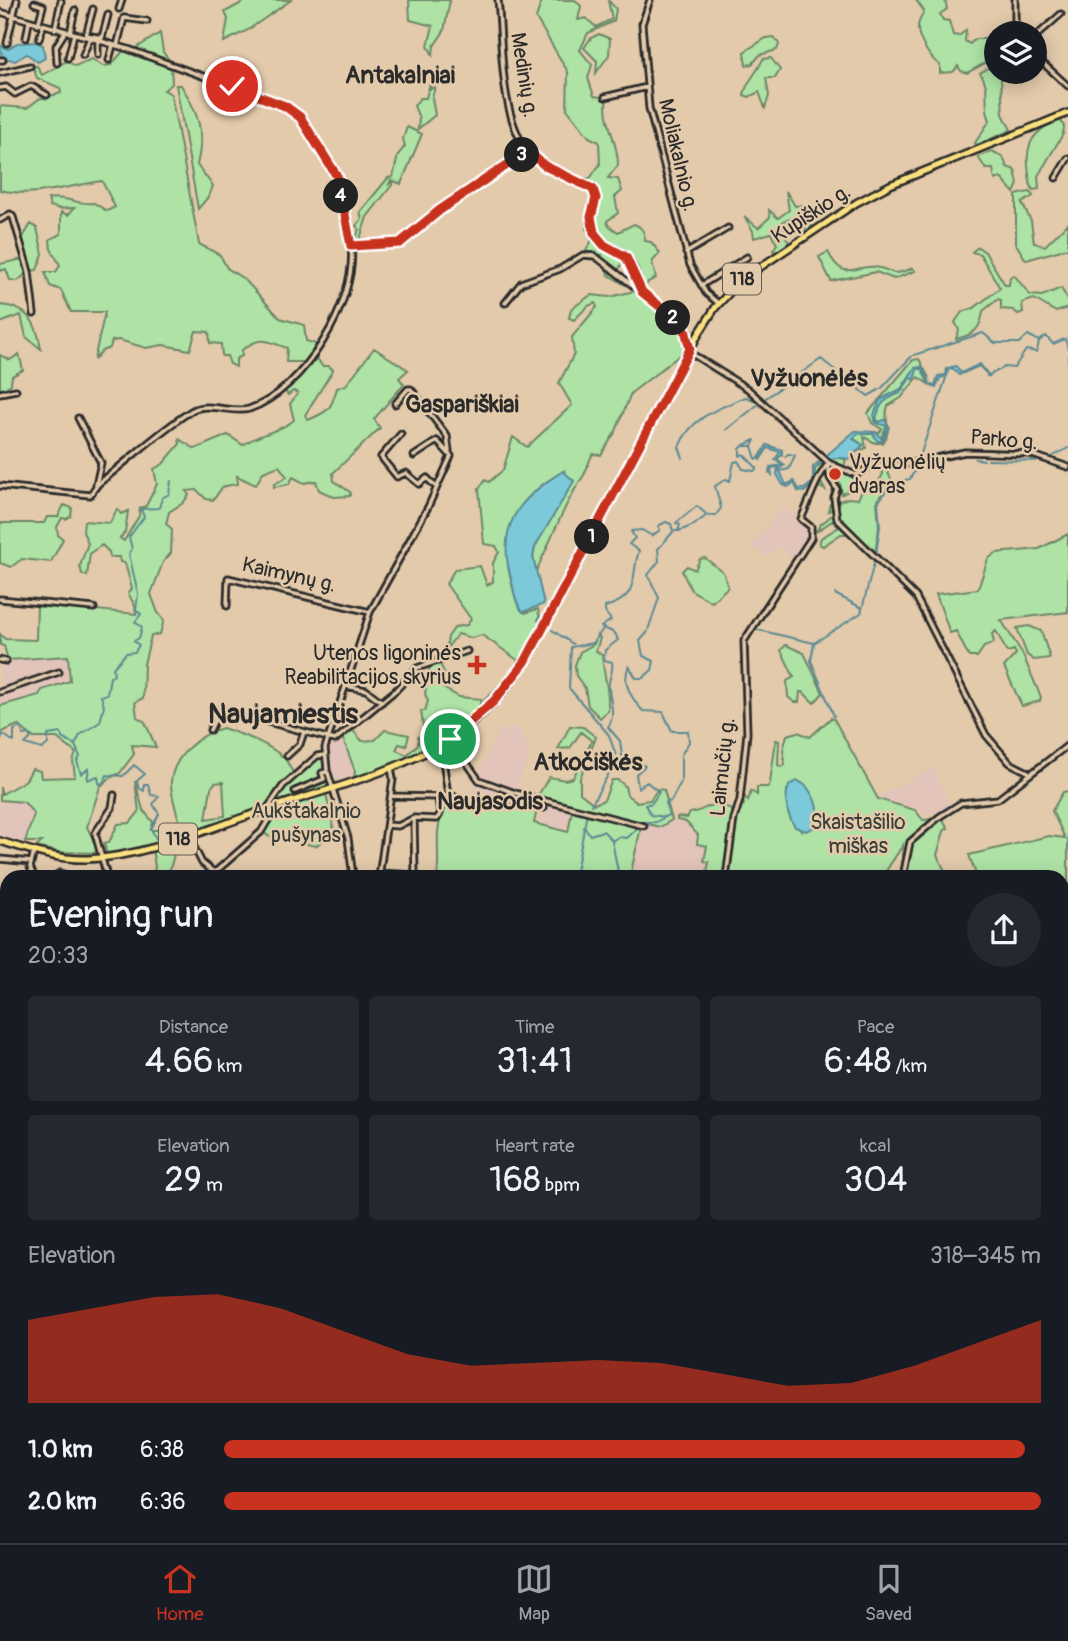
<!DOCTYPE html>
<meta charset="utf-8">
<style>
:root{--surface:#171b24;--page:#242831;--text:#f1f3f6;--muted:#9ea1a6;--line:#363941;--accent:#c8321e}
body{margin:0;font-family:Pangolin,sans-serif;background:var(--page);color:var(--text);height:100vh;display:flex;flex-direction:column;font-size:26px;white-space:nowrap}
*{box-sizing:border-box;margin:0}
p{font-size:23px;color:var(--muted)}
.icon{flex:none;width:38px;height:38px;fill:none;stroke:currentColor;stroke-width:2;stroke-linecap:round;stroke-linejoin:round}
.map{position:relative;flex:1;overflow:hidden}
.details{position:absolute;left:0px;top:870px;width:1069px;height:674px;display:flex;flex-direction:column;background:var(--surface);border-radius:21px 21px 0 0;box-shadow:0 4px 18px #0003}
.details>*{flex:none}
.fabs{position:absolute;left:984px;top:21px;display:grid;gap:14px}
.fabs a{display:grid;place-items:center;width:63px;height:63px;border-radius:50%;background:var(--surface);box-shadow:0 4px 18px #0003;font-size:35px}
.pin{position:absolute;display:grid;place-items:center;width:60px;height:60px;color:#fff;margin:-30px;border:4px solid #fff;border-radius:50%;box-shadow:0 2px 7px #0007}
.km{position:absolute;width:35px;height:35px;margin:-18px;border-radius:50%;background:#222;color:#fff;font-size:19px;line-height:35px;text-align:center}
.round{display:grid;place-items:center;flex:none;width:74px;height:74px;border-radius:37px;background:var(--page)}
.head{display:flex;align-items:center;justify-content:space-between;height:119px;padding:0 28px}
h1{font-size:38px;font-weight:600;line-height:52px}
.figures{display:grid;grid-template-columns:repeat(3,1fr);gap:10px;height:119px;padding:7px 28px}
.figures div{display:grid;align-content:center;border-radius:7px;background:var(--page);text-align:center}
.figures b{font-size:35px;font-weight:600}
.figures small{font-size:19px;font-weight:400}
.figures p{font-size:19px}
.chart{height:196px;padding:14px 28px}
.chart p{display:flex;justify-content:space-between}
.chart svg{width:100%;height:126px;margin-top:7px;fill:var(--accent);opacity:.7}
ul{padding:0 28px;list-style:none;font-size:23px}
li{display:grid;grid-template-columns:112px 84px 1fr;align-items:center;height:52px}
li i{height:18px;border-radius:9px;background:var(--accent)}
.menu{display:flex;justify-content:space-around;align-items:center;height:98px;border-top:2px solid var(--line);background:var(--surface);font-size:19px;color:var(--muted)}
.menu a{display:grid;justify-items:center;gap:4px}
.menu .active{color:var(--accent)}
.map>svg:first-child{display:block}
.built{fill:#e3c4ba}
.green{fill:#aee3a5;stroke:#6c8768;stroke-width:2;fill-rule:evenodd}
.water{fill:#7ccad9;stroke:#5c8a93;stroke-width:2}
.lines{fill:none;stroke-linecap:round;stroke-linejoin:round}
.stream{stroke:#5c8a93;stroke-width:2}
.minor-casing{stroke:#2b2b2b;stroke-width:9}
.major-casing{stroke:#2b2b2b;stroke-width:10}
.minor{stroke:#e3caab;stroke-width:3.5}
.major{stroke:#fbe080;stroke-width:5}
.route-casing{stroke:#fff;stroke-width:14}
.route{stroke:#c8321e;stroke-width:9}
.poi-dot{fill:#c8321e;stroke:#e3caab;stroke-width:2.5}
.labels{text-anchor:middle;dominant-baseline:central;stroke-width:5;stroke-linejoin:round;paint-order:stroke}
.shield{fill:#e3caab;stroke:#625b51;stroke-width:2}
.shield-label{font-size:19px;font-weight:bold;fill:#2b2b2b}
.street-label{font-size:21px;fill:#2b2b2b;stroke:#e3caab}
.poi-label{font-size:21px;fill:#2b2b2b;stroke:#e3caab;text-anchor:start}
.park-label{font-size:21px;fill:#383d37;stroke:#e3caab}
.quarter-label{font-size:24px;font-weight:bold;fill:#2b2b2b;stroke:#e3caab}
.district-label{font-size:28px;font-weight:bold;fill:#2b2b2b;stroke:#e3caab}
</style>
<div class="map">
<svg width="1068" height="1543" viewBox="0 0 1068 1543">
<rect width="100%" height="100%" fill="#e3caab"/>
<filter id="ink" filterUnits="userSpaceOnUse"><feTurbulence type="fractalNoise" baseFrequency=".0143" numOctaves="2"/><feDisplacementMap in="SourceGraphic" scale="14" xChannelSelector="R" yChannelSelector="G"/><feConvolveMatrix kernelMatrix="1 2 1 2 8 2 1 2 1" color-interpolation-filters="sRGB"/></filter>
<g filter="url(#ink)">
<path class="built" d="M783 507 816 529 796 562 778 546 766 557 751 546Z
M68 656 70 681 42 690 39 695 0 706V693L40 680 0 691V661Z
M513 727 520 730 530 753 515 793 486 805 473 802 474 795 471 789 490 747 499 732Z
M342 736 355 771 354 778 335 784 325 764V748Z
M933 768 951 807 940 816 877 797Z
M0 800 24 802 32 809 34 814 24 847 0 840Z
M543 805 571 812 566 832 538 825Z
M672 820 686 822 707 845 704 860 709 862 706 877H630L641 827 644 823 660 827Z
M208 1537H320L321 1543H211Z"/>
<path class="green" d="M247 0H291L248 30 224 42 228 19 225 12Z
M409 0H450L444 31 434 46 433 55 428 46 433 26 410 20Z
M542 0H575L581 6 578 20 586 18 596 27 612 19 608 0 616 9 614 21 588 33 580 50 592 65 588 78 594 96 607 98C602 118 619 144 618 165L608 178 618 179 622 191 615 197 618 213 607 221 608 225 618 232 634 224C642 227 645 232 645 241L651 242 660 253 652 262 656 278 648 282 643 292 623 261 616 275 625 285 609 275 600 258 602 255 584 253 593 239 586 229C591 215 600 203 594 188L582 182 591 177 600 164 599 142 589 137 567 109 568 72 536 18Z
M916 0H945L947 9 940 14 943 20 949 21 953 35 959 36 966 30 965 41 970 44 975 39H985L989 61 967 73 961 71 958 66 953 72 940 73V65C930 59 914 35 919 22 920 18 923 15 924 11Z
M160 33 163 52 171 62 172 84 164 90 171 94 199 244 220 255 227 268 245 280 280 318 304 325 306 341 316 344 305 366 304 362H286L287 348C267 341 261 335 242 350V356L236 359V367L230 364 227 356H222L221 344 210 343 209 332 196 331 190 350 163 345 146 348 119 340 112 341 110 348 102 351 94 360 105 312H71L61 290 50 286 45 272H56L60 265 51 249 50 239 61 234V212L68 215 74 208 60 209 50 206 48 199C63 195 78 205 94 203L107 211 115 207 102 181C69 186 33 198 0 190V106L27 108 39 99 61 93 60 88 37 78 33 67 37 66 42 75 67 61 75 66 92 59 103 66 111 65 125 49H135Z
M599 34 610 39 609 55 596 73 597 61 584 48 591 38Z
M774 37 779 44 777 50 760 55 752 64 746 65 744 52 766 38Z
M771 58 780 70 775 78H766L769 96 765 108 759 92 749 97 744 95C745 83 758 72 763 59Z
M993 65 1001 78 1003 114 1011 130 977 145 975 143 990 120C982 105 992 88 980 73Z
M430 83V89L435 87 432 98 435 115 418 129 419 118 414 106 420 98H426Z
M176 85H181C199 114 205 132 197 165L213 186 209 196 198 209Z
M1060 119 1064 127 1063 134 1038 176 1039 189 1033 190C1029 184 1030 181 1029 174 1024 145 1032 131 1060 119Z
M407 127 422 134 401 184 391 180 389 184 393 182 392 185 367 217 359 242 396 243 411 230 415 232 395 244H354L359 229 356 226 362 219 360 212 388 178 393 177 398 155 405 146 403 139Z
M992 151 1003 157 1007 167 1015 170 1018 184 1014 193 1001 178 995 180 993 169H986L978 157Z
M786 191 795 206 804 205 812 226 807 233 801 216 783 221 781 227 790 245 775 254 773 250 777 244 771 233 754 238 753 231 744 216 758 228 770 217 769 210 778 218 789 210Z
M1024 193 1030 192 1033 196 1022 203 1031 221 1034 243 1045 246 1068 223V248L1026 260 1016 244V195Z
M31 224 37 228 43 254 37 270 29 271 18 281 10 280 6 269 0 271V264L23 259 20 242Z
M978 247 985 252 1005 285H1009L1010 277 1014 275 1030 295 1042 296 1061 288 1068 300V308L1056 312 1034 299 1022 303 1023 312 1018 314 1013 310 1001 309V300L998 299 983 311C981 329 974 335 956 339L959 330 955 322 962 312 974 308 1000 288 980 254 972 252Z
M828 252C844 283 852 265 875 267 896 270 888 278 913 268L915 271 894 279 876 272 831 281 819 257Z
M634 291 682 329 685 351 631 393 616 431 601 455 593 454C588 461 588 468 584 475 564 504 552 539 536 571L533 557 535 547 564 471C517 497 497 530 512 584 515 594 516 607 525 613L538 609 540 620 545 623C535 640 527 660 515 675 474 730 418 756 354 778L355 771 342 736 351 728 362 741 375 740 385 730 409 735 406 746 399 744 396 750 407 755 418 744V737L433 742 438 740 432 725 423 726 421 711H425L428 701 425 694 430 665 439 662 445 674 443 688 459 697 481 699 480 704 507 679 519 661 482 635 471 638 458 634 446 649 448 637 455 627 467 625 471 619 446 584 455 569 480 566 487 585 493 582V563L499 552 496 546 484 544 479 489 485 480 489 482 503 470 513 437 527 447 572 405 559 383 574 354 572 337 597 307 595 303 588 306 574 320 569 318 571 309 591 295 610 297Z
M0 305C28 307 37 322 41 349L26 337 21 315 0 323Z
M374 348 408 370 399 378 404 384 374 419 380 428 333 473 334 481 350 492V496L334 497 319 490 316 481 304 483 293 477 289 484 274 487V484L287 477 279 466 263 472 256 485 237 476 238 484C218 487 225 485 213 500L206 499 197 490 186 491 189 495 183 503 169 512 166 524 172 529 171 553 163 562 151 594 158 613 164 620 160 634 151 636 144 664 143 698 135 702 137 717 145 722 156 747 132 745 134 754 120 773 108 779 100 787 87 827 100 853 59 852 36 847 42 842H25L34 814 24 802 0 800V787L2 794 26 780 32 769 40 771 41 778 75 777 73 761 76 753 57 738H34L18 725 0 733V706L39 695 42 690 70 681 68 656 8 660 4 646 0 645V634L5 639 36 640 37 604 136 614 135 606 128 593 132 589 125 563 120 562 119 557H110L109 552 102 545 90 553 87 576 82 574 80 566 88 543 83 532 84 521 110 523 117 509 121 514 128 511 125 532 120 538 124 541 139 516 140 508 146 506 157 484 154 469 163 464 180 444 179 439 195 449 228 435 243 445C259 433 278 433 294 420L290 404 298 393 293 391 288 395 284 390 317 358 322 366H329L333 370 305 415 308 420C330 411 331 409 337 388L346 385Z
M19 354 23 370 12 376 11 384 0 391V355L10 360Z
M919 359 929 378 923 367 915 368 901 389 880 400 875 421 887 426 880 439 878 434 882 429 872 423 868 413 913 360Z
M917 369H922L929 380 927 383 918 377 901 398 888 406C882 420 894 428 883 443H875L864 437 866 448 858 451 863 445 853 438 859 433H873L876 439 884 440 888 424 885 420 879 422 876 419C879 403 885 399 900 393L910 378 914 379Z
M830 457 846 459 843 470 870 491 876 487 883 474 878 461 884 464 892 481 877 500 879 528 875 554 853 534H841L823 546 819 544 821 538 839 527 832 521 816 532 820 525 836 512 833 509 828 511 830 504 848 498 858 499 862 491 858 487 842 494 840 483 825 469 818 477 825 490 814 484 815 469Z
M64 505 72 508 71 516 66 519 62 518 57 527 58 535 63 539 51 562 22 559 11 567 0 563V523H44L47 517H58Z
M1068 534V612L1001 620 1022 653 1041 697 1040 701 1022 706 1004 667 1016 654 1014 650 1007 652 996 631 992 634 994 643 984 647 977 657H969L956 631 950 633 936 594 978 589 988 559 996 553 1039 549Z
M705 558 723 572 728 587 712 602 691 590 682 571 687 566 695 570 700 559Z
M1029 626 1041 631 1050 658 1034 660 1027 655 1017 628Z
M597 635 600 638 596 651 602 655C603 673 610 691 608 711L600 718 588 706 585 688 576 676 575 665 580 652 594 644Z
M786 645 804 653 823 693 814 703 803 692H800L799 702H794L788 697 787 681 794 677 781 650Z
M831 718 834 719 878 799 915 810 923 820 942 818 948 828 944 831 937 855 948 877 934 874 901 877 903 845 882 877H706L709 862 704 861 707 846 697 844 698 835 686 822 677 820V817L687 818 690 813C702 812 708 804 721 803L735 813 741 801 744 806 742 793 748 801 751 791 757 795V787H768L770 783 776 740 779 741 778 765 782 767 785 765 783 750 787 735 798 732 810 737ZM808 789 818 808 802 831C787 822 786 806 787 790Z
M570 726 583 727 596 737 580 778V793L594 804 604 800 612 780H618L625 786 627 795 636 802 650 800 658 789 664 790 672 820 660 827 644 823 641 827 630 877 611 874 605 877H437C441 852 432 828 446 808L445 790 452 799 485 806 515 793 529 797 539 794 549 777 565 780 573 778 592 741 581 732 570 748 558 749ZM544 803 572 811 568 832 534 823 538 805Z
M223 728C245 736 269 743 285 759 288 762 291 770 294 774L269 804 258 810 183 835C180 820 170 797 171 781 174 755 200 734 223 728ZM223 782 225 816 206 819 211 788 215 783Z
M319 756H322L329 787 278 801 276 797 283 786Z
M135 781 143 810 153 822 151 830H161L164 841 107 855 104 843 109 842 118 824 130 823 139 812Z
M1068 791V1156L1063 1167 1068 1173 1062 1174V877H1045L1044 873 1031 877H977L969 855 1049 836 1065 838 1052 811 1063 792Z
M326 793 334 831 316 846 268 836 262 831 274 813Z
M177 843 168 877H152L155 867 152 849Z
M1062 1223 1067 1226 1065 1234 1068 1236V1513L1062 1509Z
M0 1399 7 1403V1519L0 1529Z
M1042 1536V1543H869L853 1537Z"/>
<path class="water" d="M37 42 43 45 45 58 38 62 27 54 15 61 2 57 0 45 8 49 17 43Z
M980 364 990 377 979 366 959 375 952 368 948 370 947 376 940 378 936 388 929 385 922 369H917L914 379 910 378 900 393C885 399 879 403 876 420L879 422 885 420 889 427 883 441H877L874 434H857L853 439 863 445 850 459C835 457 825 456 815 469L814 484 804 492 798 491 794 483 788 487 783 485 777 474 778 467 771 468 772 475 769 473 770 467 783 465 775 460 780 452 768 448 760 460 759 458 767 445 782 450V455L777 459 785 465 779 469 786 485 794 481 799 489H804L813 482V467L855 431 876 432 882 439 887 426 876 423 874 415 880 400 901 389 915 368 923 367 930 384 935 386 938 376 946 375 947 368 956 366 961 373Z
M563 471 574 481 535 547 533 557 544 604 523 612C516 604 514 593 512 582 495 525 518 500 563 471Z
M798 781C813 787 821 811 817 826L806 831 795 827C787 815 783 797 790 784Z"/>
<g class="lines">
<path class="stream" d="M914 355 983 333 995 343H1020L1028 335 1039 341
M1068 357V362
M987 376 1005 367 1014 368 1026 350 1037 352 1039 341 1046 336 1053 344 1065 339 1068 348
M881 389 912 356
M763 400 821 359 868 396 879 390
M726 430 760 403
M744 445 755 440 752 446
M683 458 679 447C691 417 719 408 746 397L757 401
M1050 458 1068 448
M919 459 947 375
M975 459 984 460
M988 460 1044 461
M780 471 789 469 795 455 788 454 785 457
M679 531 694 525 707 515
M876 554 880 526 878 503 891 483 910 479 918 465
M835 594 862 608
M540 616 538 620 541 625
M754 629 814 643 861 613 875 559
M552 630 573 644
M814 643 811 661 834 716
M0 742 3 734 14 742V730L21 727 23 735 28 734 31 738 25 744 42 749 48 744V735L61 733 62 738 75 745 80 757 77 761 81 774 89 768 87 780 98 776 99 784 103 783 107 775 123 776 134 765 145 774 137 781 139 788 144 791V784H148L151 795 159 796 153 804 159 814 151 829 158 842
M75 745 80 735 100 722 104 706 101 696 107 694 110 677 114 675 113 668 126 653 135 652 139 645 134 641 139 638 142 627 135 622 141 614 136 610 138 594 129 554 132 549 129 537 144 517 141 509 159 508 162 498 169 494 171 481
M591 805 617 759 609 735 569 688 571 647 593 643 603 629
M666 816 669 815 665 803 671 801 681 782V755L689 742 688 731H672L663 712 643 711C631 698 621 682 629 666L636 678H643L652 670 654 661 643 656 640 641 647 633 659 598 648 575 659 561 658 549 673 532
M641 822H656L665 817 651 815 645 805 652 803 659 792 647 782 638 788 636 774 645 766 622 756 620 741 608 727C616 716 610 701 609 689 607 678 614 675 612 662L604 660 605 650 618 640 615 633 601 627 611 620 605 612V607C641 597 630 577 639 551L629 544 635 538 631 531 642 530 652 536 660 530 658 526 666 522 671 524 673 531H678L680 525 676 523 697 506 707 515H716L721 508 715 486 726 479 730 481 734 462 738 461 743 469 754 471 757 468 743 454 740 456V449L743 446H752L756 459 760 458
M584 826 590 835 603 831 612 840
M575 877 587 813
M619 877 612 841 618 837 627 838 639 827
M0 1112 7 1086
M351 1543 353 1536"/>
<g class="minor-casing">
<path id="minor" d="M498 0C503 47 499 111 527 151
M650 0 642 24 649 108 690 265 706 293 718 303
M1015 0V33
M34 3 43 6 38 25
M119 9 122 0
M0 12 128 49 285 106 300 117 338 178 351 246
M55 29 61 1
M70 33 75 10
M86 35 102 38 108 15
M86 35 93 9
M26 38 29 22
M1034 38 1061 14
M39 39 43 26
M98 41V55
M7 43 17 0
M117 46 124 18 147 21
M83 55 90 38
M1034 55 1068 86
M68 58 74 34
M0 60H3
M109 60 113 45
M57 63 56 46 65 32
M0 73 30 66
M0 88 6 87 15 94 31 86 47 95
M605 97 647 87
M1056 178 1068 158
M0 220 10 214 13 217 29 272 34 314
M686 253 728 228
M702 285 747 257
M505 303 521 283 560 269 583 255 595 256 681 323 690 349
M689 352 748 389 829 463 856 475 872 465 907 464 965 452 1030 454 1068 467
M0 393 16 390
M395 404 408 389H411L447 436 449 451
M78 418 101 463 96 485
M401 434 381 457 397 477 406 473 419 484 427 478 435 486
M828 464 830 478 837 489 834 498 837 519 916 597 986 735 1010 763 1030 773
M0 486 90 495 98 484C129 460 158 432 191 411 208 401 231 414 249 409 303 391 358 301 351 246L396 244 405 241 440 210 528 151 545 166 593 189C599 204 587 218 594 233 600 246 611 246 621 252 634 260 638 279 642 292
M0 599 94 608
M227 606 228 578 370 612
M0 660 6 661
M346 686 366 690 382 702
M0 692 59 672
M210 730 220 709 335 740 396 690 417 668 467 651
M450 739 479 780 515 793 644 826
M452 741 443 760 448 795 487 805 516 801 544 808
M287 756 300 744 304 732
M327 770 325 748 370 612 428 507 451 456 437 441 414 456
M328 773 348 838 353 877
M295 791 324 779 322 773 326 772
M267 809 283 786 317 756 324 755
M414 818 415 877
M387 825 398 826 414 818 437 819 440 814 438 797 391 796
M188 835 202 863 220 877
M34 852 30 867 34 877
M0 859 31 862
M214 873 261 832 273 812
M380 873 415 875
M53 877 60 873 73 877
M107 877 95 833 112 808 114 795
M379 877 393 779 391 768
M726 877 734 819 740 800 747 733 744 641 811 538V527L801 519C810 500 816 478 829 463
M903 877 910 842 939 817 961 803 998 799 1068 745
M0 915 7 918
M0 931 7 923
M2 985 7 999
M0 987 7 982
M0 1037 7 1035
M0 1129 7 1126
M0 1199 7 1202
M0 1230 7 1235
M0 1277 7 1276
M0 1297 7 1298
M0 1308 7 1301
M1062 1346 1068 1352
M0 1359H7
M0 1385 7 1383
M74 1536 81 1543
M437 1536 446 1543
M526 1536 529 1543
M646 1536 650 1543
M99 1543 101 1536
M371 1543 376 1540 384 1543
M389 1543 392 1536
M407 1543 410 1536
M463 1543V1536
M906 1543 910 1536
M1004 1543 1005 1536
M1020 1543 1021 1536"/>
</g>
<g class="major-casing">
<path id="major" d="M0 841C29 850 57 860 88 859 147 856 207 829 262 811 324 790 391 774 447 741 478 722 505 693 525 662L698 335 715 308 741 280 856 203 890 185 1068 113
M0 1138 7 1164
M1062 1176 1068 1175
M182 1536 186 1543
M798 1536 812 1543"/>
</g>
<use href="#minor" class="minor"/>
<use href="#major" class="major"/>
</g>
</g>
<g class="lines" filter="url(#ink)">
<g class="route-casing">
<path id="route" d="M232 86 285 106 300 117 338 178 351 246 400 243 440 210 528 151 545 166 593 189 596 198 591 217 594 233 604 245 626 257 642 292 684 326 690 349 525 662 494 701 450 739"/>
</g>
<use href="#route" class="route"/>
</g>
<g class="poi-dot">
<circle cx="835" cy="474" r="7"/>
<path d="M473.5 654.5h7v7h7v7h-7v7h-7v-7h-7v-7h7z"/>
</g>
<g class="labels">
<g class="shield">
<rect x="723" y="263.5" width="38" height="31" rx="5"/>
<rect x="159" y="823.5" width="38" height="31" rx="5"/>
</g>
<g class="shield-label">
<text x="742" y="279">118</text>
<text x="178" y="839">118</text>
</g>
<g class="street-label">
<text transform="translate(524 75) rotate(81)">Medinių g.</text>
<text transform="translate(678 155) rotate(77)">Moliakalnio g.</text>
<text transform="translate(811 214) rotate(-33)">Kupiškio g.</text>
<text transform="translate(1004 440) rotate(5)">Parko g.</text>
<text transform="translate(289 575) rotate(13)">Kaimynų g.</text>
<text transform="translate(723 767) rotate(-84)">Laimučių g.</text>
</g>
<g class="poi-label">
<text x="849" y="462">Vyžuonėlių<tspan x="849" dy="24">dvaras</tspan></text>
<text x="461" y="653" text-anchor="end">Utenos ligoninės<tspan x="461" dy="24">Reabilitacijos skyrius</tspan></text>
</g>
<g class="park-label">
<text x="306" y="811">Aukštakalnio<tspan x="306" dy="24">pušynas</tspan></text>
<text x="858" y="822">Skaistašilio<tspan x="858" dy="24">miškas</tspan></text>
</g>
<g class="quarter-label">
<text x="400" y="75">Antakalniai</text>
<text x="809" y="378">Vyžuonėlės</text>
<text x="462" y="404">Gaspariškiai</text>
<text x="588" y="762">Atkočiškės</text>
<text x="490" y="801">Naujasodis</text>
</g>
<g class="district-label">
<text x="283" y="714">Naujamiestis</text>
</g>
</g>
</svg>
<div class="fabs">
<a><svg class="icon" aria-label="layers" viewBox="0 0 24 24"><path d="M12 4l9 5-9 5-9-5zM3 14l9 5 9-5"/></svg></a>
</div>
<div class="pin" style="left:450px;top:739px;background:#1e9e55"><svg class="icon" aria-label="arrive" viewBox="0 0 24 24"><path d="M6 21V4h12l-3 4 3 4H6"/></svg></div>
<div class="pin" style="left:232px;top:86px;background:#d93025"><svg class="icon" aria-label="check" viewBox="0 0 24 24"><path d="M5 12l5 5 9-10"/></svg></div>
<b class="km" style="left:592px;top:537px">1</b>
<b class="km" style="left:673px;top:318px">2</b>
<b class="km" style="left:522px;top:155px">3</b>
<b class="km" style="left:341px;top:196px">4</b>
<section class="details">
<div class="head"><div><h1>Evening run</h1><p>20:33</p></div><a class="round"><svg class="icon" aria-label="share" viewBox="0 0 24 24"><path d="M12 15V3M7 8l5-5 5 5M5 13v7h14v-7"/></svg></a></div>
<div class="figures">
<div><p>Distance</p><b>4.66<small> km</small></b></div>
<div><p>Time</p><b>31:41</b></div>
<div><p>Pace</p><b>6:48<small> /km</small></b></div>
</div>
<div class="figures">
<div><p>Elevation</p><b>29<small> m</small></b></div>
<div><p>Heart rate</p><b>168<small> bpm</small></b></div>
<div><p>kcal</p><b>304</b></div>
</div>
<div class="chart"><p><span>Elevation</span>318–345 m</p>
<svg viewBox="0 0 160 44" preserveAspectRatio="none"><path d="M0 44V15L10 11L20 7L30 6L40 11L50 19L60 27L70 31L80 30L90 29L100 30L110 34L120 38L130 37L140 31L150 23L160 15V44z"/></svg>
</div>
<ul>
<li><b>1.0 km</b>6:38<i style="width:98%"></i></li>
<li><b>2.0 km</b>6:36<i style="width:100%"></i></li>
</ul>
</section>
</div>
<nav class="menu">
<a class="active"><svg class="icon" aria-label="home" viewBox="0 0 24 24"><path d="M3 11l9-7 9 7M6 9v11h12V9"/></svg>Home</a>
<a><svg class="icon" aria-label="map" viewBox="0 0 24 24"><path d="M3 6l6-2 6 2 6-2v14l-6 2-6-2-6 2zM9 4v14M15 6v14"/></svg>Map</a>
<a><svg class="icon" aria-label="saved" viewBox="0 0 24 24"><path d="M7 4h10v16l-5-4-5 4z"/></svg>Saved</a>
</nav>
